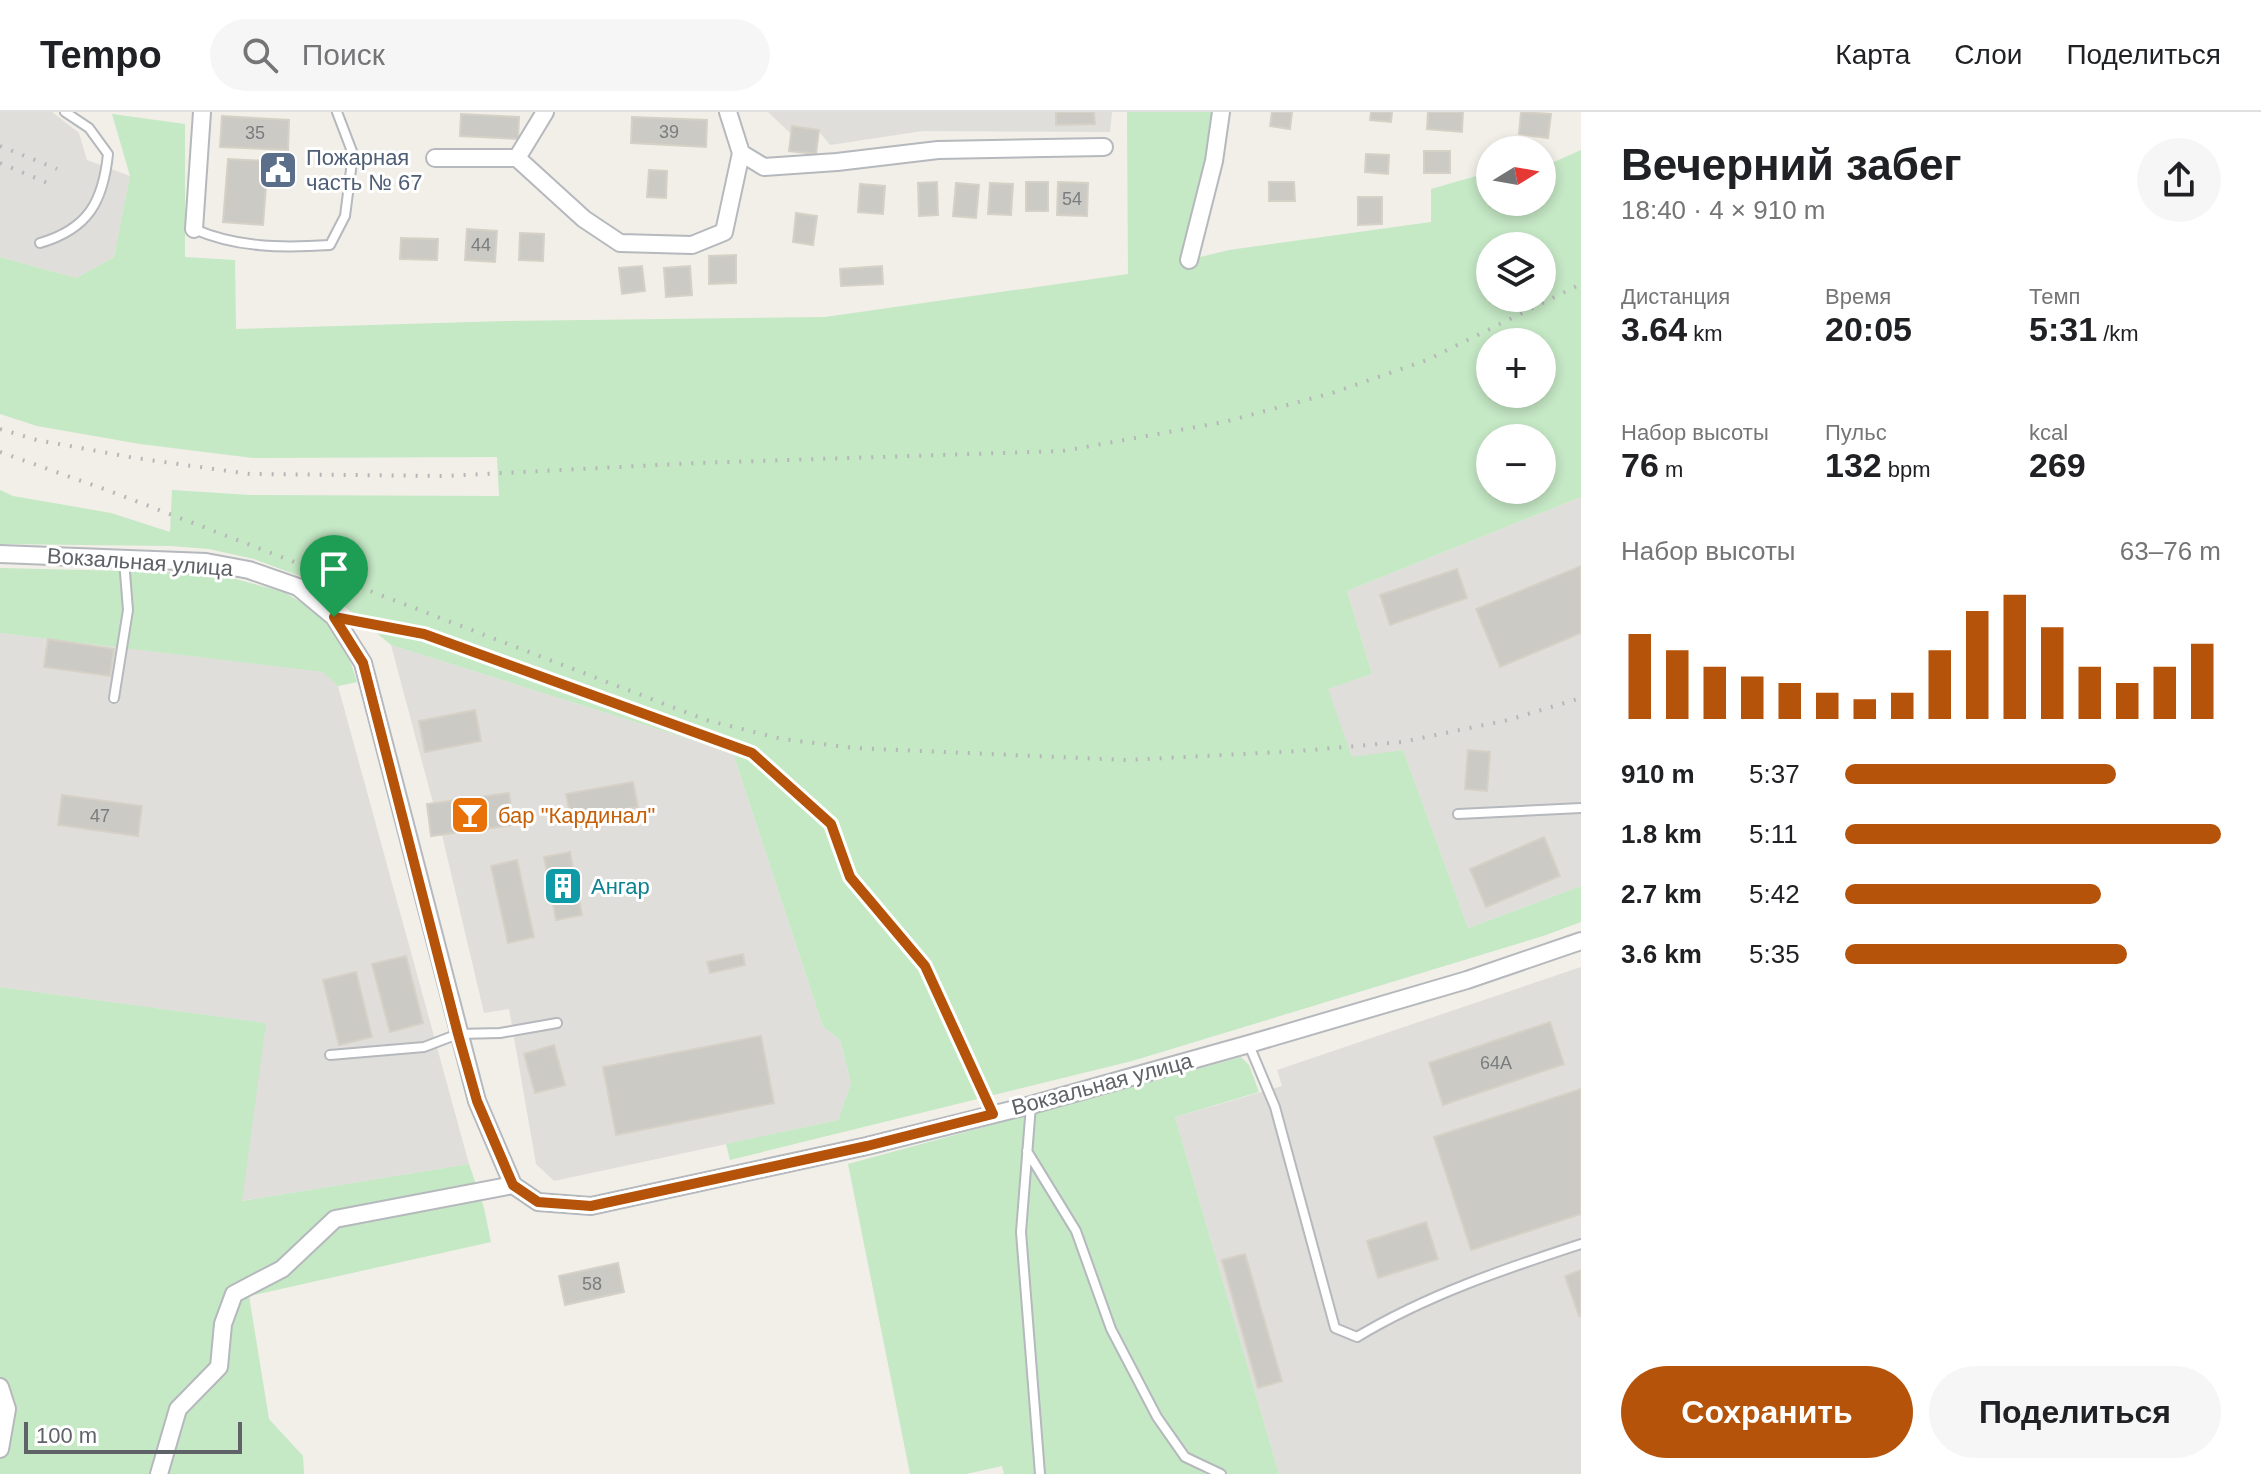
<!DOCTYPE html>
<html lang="ru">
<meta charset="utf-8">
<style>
:root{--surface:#fff;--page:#f6f6f6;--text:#202124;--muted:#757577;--line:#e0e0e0;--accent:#b45309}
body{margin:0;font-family:Helvetica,sans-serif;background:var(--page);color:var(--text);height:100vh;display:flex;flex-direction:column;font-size:30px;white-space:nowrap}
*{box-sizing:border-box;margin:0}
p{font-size:26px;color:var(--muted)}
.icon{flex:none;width:44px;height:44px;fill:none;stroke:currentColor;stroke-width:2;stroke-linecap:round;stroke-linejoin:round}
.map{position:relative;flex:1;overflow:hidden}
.panel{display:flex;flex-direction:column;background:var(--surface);width:680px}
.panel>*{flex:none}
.needle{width:52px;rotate:79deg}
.fabs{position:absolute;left:1476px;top:24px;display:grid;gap:16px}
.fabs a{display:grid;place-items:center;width:80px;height:80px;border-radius:50%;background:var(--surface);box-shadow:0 4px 12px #0003;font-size:40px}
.scale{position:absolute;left:24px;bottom:20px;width:218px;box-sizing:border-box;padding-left:8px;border:4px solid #5f6368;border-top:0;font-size:22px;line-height:28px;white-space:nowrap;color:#5f6368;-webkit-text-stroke:6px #fff;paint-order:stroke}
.pin{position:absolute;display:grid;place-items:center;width:68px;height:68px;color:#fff;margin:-82px -34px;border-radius:50% 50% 50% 0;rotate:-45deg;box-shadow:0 0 8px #0007}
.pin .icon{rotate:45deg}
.round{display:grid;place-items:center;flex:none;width:84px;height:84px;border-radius:42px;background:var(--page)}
.headline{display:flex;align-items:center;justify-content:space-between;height:136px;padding:0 40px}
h1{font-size:44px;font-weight:700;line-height:60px}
.figures{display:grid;grid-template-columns:repeat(3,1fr);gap:12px;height:136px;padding:8px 40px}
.figures div{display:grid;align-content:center}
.figures b{font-size:34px;font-weight:700}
.figures small{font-size:22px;font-weight:400}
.figures p{font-size:22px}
.chart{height:224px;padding:16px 40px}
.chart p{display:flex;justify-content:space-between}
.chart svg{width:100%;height:144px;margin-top:8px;stroke:var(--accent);stroke-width:6}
.action{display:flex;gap:16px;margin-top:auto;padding:16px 40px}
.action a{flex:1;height:92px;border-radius:48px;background:var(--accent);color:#fff;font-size:32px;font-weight:700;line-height:92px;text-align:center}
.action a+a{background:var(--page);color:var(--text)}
ul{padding:0 40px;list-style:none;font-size:26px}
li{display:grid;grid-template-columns:128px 96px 1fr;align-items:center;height:60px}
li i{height:20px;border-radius:10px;background:var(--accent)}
header{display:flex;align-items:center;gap:48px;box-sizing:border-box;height:112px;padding:0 40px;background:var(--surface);border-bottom:2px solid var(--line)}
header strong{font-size:38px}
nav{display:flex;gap:44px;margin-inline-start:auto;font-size:28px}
.search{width:560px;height:72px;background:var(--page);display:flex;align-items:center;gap:20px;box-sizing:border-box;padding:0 28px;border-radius:44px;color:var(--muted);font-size:30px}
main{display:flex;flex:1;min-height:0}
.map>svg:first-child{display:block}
.industrial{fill:#e0deda}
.green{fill:#c5e8c5;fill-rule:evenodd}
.building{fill:#cccac5;stroke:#d6d1c6;stroke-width:2}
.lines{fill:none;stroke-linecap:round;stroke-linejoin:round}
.lane-casing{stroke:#b5b8bc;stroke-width:12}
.street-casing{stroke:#b5b8bc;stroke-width:20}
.lane{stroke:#fff;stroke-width:8}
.street{stroke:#fff;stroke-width:16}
.rail{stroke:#b6b7b8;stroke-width:4;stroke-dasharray:2 10;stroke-linecap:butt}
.route-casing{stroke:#fff;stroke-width:16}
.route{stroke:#b45309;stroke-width:10}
.labels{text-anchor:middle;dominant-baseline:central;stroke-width:6;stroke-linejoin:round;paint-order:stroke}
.number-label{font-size:18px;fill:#7a7d7f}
.service-label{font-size:22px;fill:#4e5e75;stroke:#fff;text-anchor:start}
.street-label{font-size:22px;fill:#5f6368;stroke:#fff}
.food-label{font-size:22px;fill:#c56008;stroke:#fff;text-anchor:start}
.culture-label{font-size:22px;fill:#0d838f;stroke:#fff;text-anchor:start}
</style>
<header>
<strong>Tempo</strong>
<div class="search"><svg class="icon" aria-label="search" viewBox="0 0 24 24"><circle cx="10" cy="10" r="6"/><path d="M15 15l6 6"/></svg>Поиск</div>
<nav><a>Карта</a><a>Слои</a><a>Поделиться</a></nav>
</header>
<main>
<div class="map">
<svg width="1581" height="1362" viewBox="0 0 1581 1362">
<rect width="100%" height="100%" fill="#f1efe8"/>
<path class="industrial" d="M0 0H52L79 21 87 48 130 64 114 145 76 166 0 145Z
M768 0H1112L1110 20 923 19 830 33 818 18 792 14 791 22Z
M1581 385V774L1468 816 1403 638 1352 646 1327 577 1372 562 1347 479Z
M0 521 324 560 338 574 469 1052 241 1089 265 911 0 875Z
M391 533 733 641 823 915 840 928 851 971 838 1008 554 1069 536 1052 509 897 484 901 442 723 513 713 509 682 433 691Z
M1581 855V1362H1279L1175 1005 1282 974 1277 958Z"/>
<path class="green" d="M1127 0H1212L1206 46 1180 150 1229 138 1431 110V77L1490 60V90H1542V51L1554 50 1581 38V385L1347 479 1372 562 1328 577 1352 645 1403 638 1468 816 1581 774V810L1543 824 1132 949 730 1048 726 1032 838 1008 851 971 840 928 823 915 733 641 391 533 339 490 302 465 254 447 209 437 171 434 0 432V378L13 384 111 401 170 420 172 378 250 383 499 384 497 345 253 346 140 332 37 314 0 302V145L76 166 114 145 130 64 112 2 185 12V145L235 148 236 217 506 209 825 205 1128 162ZM1490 134H1542V186H1490ZM1490 230H1542V282H1490ZM1490 326H1542V378H1490Z
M0 456 213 461 284 480 323 504 347 539 357 570 338 574 323 560 0 521Z
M0 875 266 911 242 1089 469 1052 484 1096 491 1130 249 1184 269 1307 303 1344 304 1362H0Z
M1241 945 1249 953 1259 980 1175 1005 1279 1362H1004L1002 1354 966 1362H910L848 1052Z"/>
<path class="building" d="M1056 0H1094L1095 12 1056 13Z
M1272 0H1292L1290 17 1270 14Z
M1371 0H1392L1391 10 1370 8Z
M1428 0H1463L1462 20 1427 17Z
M1521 0 1551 2 1548 26 1519 22Z
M461 2 519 5 518 27 460 24Z
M222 4 289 8 288 38 220 35Z
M632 5 707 8 706 35 631 31Z
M792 14 819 18 816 42 789 39Z
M1424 39H1450V61H1424Z
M1366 42 1389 43 1388 62 1365 60Z
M228 47 268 49 263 113 223 110Z
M649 58 667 59 666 86 647 85Z
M937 70 938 103 919 104 918 71Z
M1026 70H1048V99H1026Z
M1058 70 1088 71 1087 104 1057 103Z
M1269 70H1294L1295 89H1269Z
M956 71 979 73 976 106 953 104Z
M990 71 1013 72 1011 103 988 102Z
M860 72 885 74 883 102 858 100Z
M1358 85H1382V112L1358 113Z
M796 101 817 104 813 133 793 130Z
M467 117 497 119 495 150 465 148Z
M520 121 544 122 543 149 519 148Z
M401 126 438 127 437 148 400 147Z
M736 143V171L709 172V144Z
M642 154 645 179 622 182 619 156Z
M690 154 692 183 666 185 664 156Z
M882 154 883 172 841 174 840 157Z
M1581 454V521L1500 555 1476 497Z
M1457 457 1467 486 1390 513 1380 483Z
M48 527 114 537 110 564 44 555Z
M475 598 481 629 425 640 419 609Z
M1468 638 1490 640 1487 679 1465 677Z
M633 670 638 695 571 707 566 682Z
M509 681 513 713 431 724 427 692Z
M62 683 142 694 138 724 58 713Z
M1544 725 1560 764 1486 795 1470 757Z
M570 740 582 803 556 808 544 745Z
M517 748 534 825 508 831 491 754Z
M743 842 745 853 710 861 707 850Z
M406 844 423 911 390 920 372 852Z
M356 860 372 925 339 933 323 868Z
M1550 910 1564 952 1443 993 1429 951Z
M761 924 774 991 616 1023 603 955Z
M554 933 565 973 535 981 524 942Z
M1581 977V1102L1471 1138 1434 1025Z
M1426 1110 1438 1147 1378 1166 1367 1129Z
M1245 1142 1282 1269 1258 1276 1222 1148Z
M618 1151 624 1180 565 1193 559 1164Z
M1581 1158V1204H1579L1565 1164Z"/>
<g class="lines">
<g class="lane-casing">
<path id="lane" d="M194 117C237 136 283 136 330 133L345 104 353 42 337 0
M40 131C88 117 103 90 108 42L89 16 65 0
M335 505 424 522 752 641 831 712 850 765 925 854 993 1002
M114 586 128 498 124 448
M1458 702 1581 696
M1249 933 1275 995 1335 1216 1357 1225C1427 1183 1504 1157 1581 1132
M330 943 424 935 458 922 500 921 557 911
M1031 993 1021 1120 1040 1362
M1027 1039 1076 1119 1111 1217 1157 1305 1185 1345 1221 1362"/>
</g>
<g class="street-casing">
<path id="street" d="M728 0 741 41 764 55 837 50 938 38 1104 35
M435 46H517L545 0
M517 46 584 107 620 131 692 133 724 120 741 41
M194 117 202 0
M1189 148 1214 49 1221 0
M0 442 206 450 249 458 298 475 334 505 363 551 477 989 513 1073 538 1090 591 1094 867 1034 1031 993 1249 932 1467 868 1581 829
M0 1275 7 1297 0 1337
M159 1362 178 1297 219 1255 223 1212 234 1182 282 1157 335 1107 513 1073"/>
</g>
<use href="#lane" class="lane"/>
<use href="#street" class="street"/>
<path class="rail" d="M0 34 57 57
M0 51 55 74
M0 317 37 328 135 346 250 362 446 364 696 351 1063 339 1224 310 1332 281 1427 248 1581 172
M0 340 107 378 706 608 782 627 854 636 1126 648 1299 639 1402 630 1508 608 1581 586"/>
</g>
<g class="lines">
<g class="route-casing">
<path id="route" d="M334 505 424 522 752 641 831 712 850 765 925 854 993 1002 867 1034 591 1094 538 1090 513 1073 477 989 458 922 363 551Z"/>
</g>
<use href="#route" class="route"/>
</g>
<defs>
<g id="civic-square" transform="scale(2)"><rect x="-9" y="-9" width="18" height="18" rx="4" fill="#5c6f8a" stroke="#fff"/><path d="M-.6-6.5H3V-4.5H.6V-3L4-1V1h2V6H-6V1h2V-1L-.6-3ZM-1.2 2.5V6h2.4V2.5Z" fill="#fff"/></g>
<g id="bar-square" transform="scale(2)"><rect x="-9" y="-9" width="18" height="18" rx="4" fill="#e8710a" stroke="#fff"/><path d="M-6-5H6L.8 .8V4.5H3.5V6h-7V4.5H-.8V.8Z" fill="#fff"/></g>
<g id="building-square" transform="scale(2)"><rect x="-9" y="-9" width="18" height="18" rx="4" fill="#0f9aa8" stroke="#fff"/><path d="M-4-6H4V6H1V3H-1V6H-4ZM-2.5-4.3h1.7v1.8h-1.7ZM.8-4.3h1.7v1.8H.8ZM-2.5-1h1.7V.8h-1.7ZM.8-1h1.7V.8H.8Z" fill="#fff"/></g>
</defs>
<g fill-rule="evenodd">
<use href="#civic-square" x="278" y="58"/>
<use href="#bar-square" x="470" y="703"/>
<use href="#building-square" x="563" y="774"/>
</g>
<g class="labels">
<g class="number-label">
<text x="669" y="20">39</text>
<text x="255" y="21">35</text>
<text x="1072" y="87">54</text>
<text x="481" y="133">44</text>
<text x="100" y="704">47</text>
<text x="1496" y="951">64А</text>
<text x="592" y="1172">58</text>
</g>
<g class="service-label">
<text x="306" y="45">Пожарная<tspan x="306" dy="25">часть № 67</tspan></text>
</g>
<g class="street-label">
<text transform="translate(140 450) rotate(4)">Вокзальная улица</text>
<text transform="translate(1102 972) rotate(-15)">Вокзальная улица</text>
</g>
<g class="food-label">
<text x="498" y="703">бар "Кардинал"</text>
</g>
<g class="culture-label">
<text x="591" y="774">Ангар</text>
</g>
</g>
</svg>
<div class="fabs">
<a><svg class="needle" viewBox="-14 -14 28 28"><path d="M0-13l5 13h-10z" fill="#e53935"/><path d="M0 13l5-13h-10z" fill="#757577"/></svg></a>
<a><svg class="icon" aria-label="layers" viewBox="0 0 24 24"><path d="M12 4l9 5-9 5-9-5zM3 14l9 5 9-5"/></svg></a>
<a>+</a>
<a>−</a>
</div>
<div class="scale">100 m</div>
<div class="pin" style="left:334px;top:505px;background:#1e9e55"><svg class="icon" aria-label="arrive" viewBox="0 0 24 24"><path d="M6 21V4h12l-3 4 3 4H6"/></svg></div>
</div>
<section class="panel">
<div class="headline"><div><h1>Вечерний забег</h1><p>18:40 · 4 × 910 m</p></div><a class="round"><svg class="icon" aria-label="share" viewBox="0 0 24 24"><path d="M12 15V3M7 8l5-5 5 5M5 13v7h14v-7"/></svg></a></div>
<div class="figures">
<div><p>Дистанция</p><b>3.64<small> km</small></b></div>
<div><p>Время</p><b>20:05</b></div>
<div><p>Темп</p><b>5:31<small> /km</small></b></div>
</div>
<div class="figures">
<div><p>Набор высоты</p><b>76<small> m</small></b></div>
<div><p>Пульс</p><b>132<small> bpm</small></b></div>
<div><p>kcal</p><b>269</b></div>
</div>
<div class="chart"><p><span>Набор высоты</span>63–76 m</p>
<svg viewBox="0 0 160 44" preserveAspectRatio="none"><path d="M5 44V18M15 44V23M25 44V28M35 44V31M45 44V33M55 44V36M65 44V38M75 44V36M85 44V23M95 44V11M105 44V6M115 44V16M125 44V28M135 44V33M145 44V28M155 44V21"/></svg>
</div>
<ul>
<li><b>910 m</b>5:37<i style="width:72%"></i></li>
<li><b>1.8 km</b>5:11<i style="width:100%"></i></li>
<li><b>2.7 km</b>5:42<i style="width:68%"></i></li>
<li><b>3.6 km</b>5:35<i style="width:75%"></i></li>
</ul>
<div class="action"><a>Сохранить</a><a>Поделиться</a></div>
</section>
</main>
